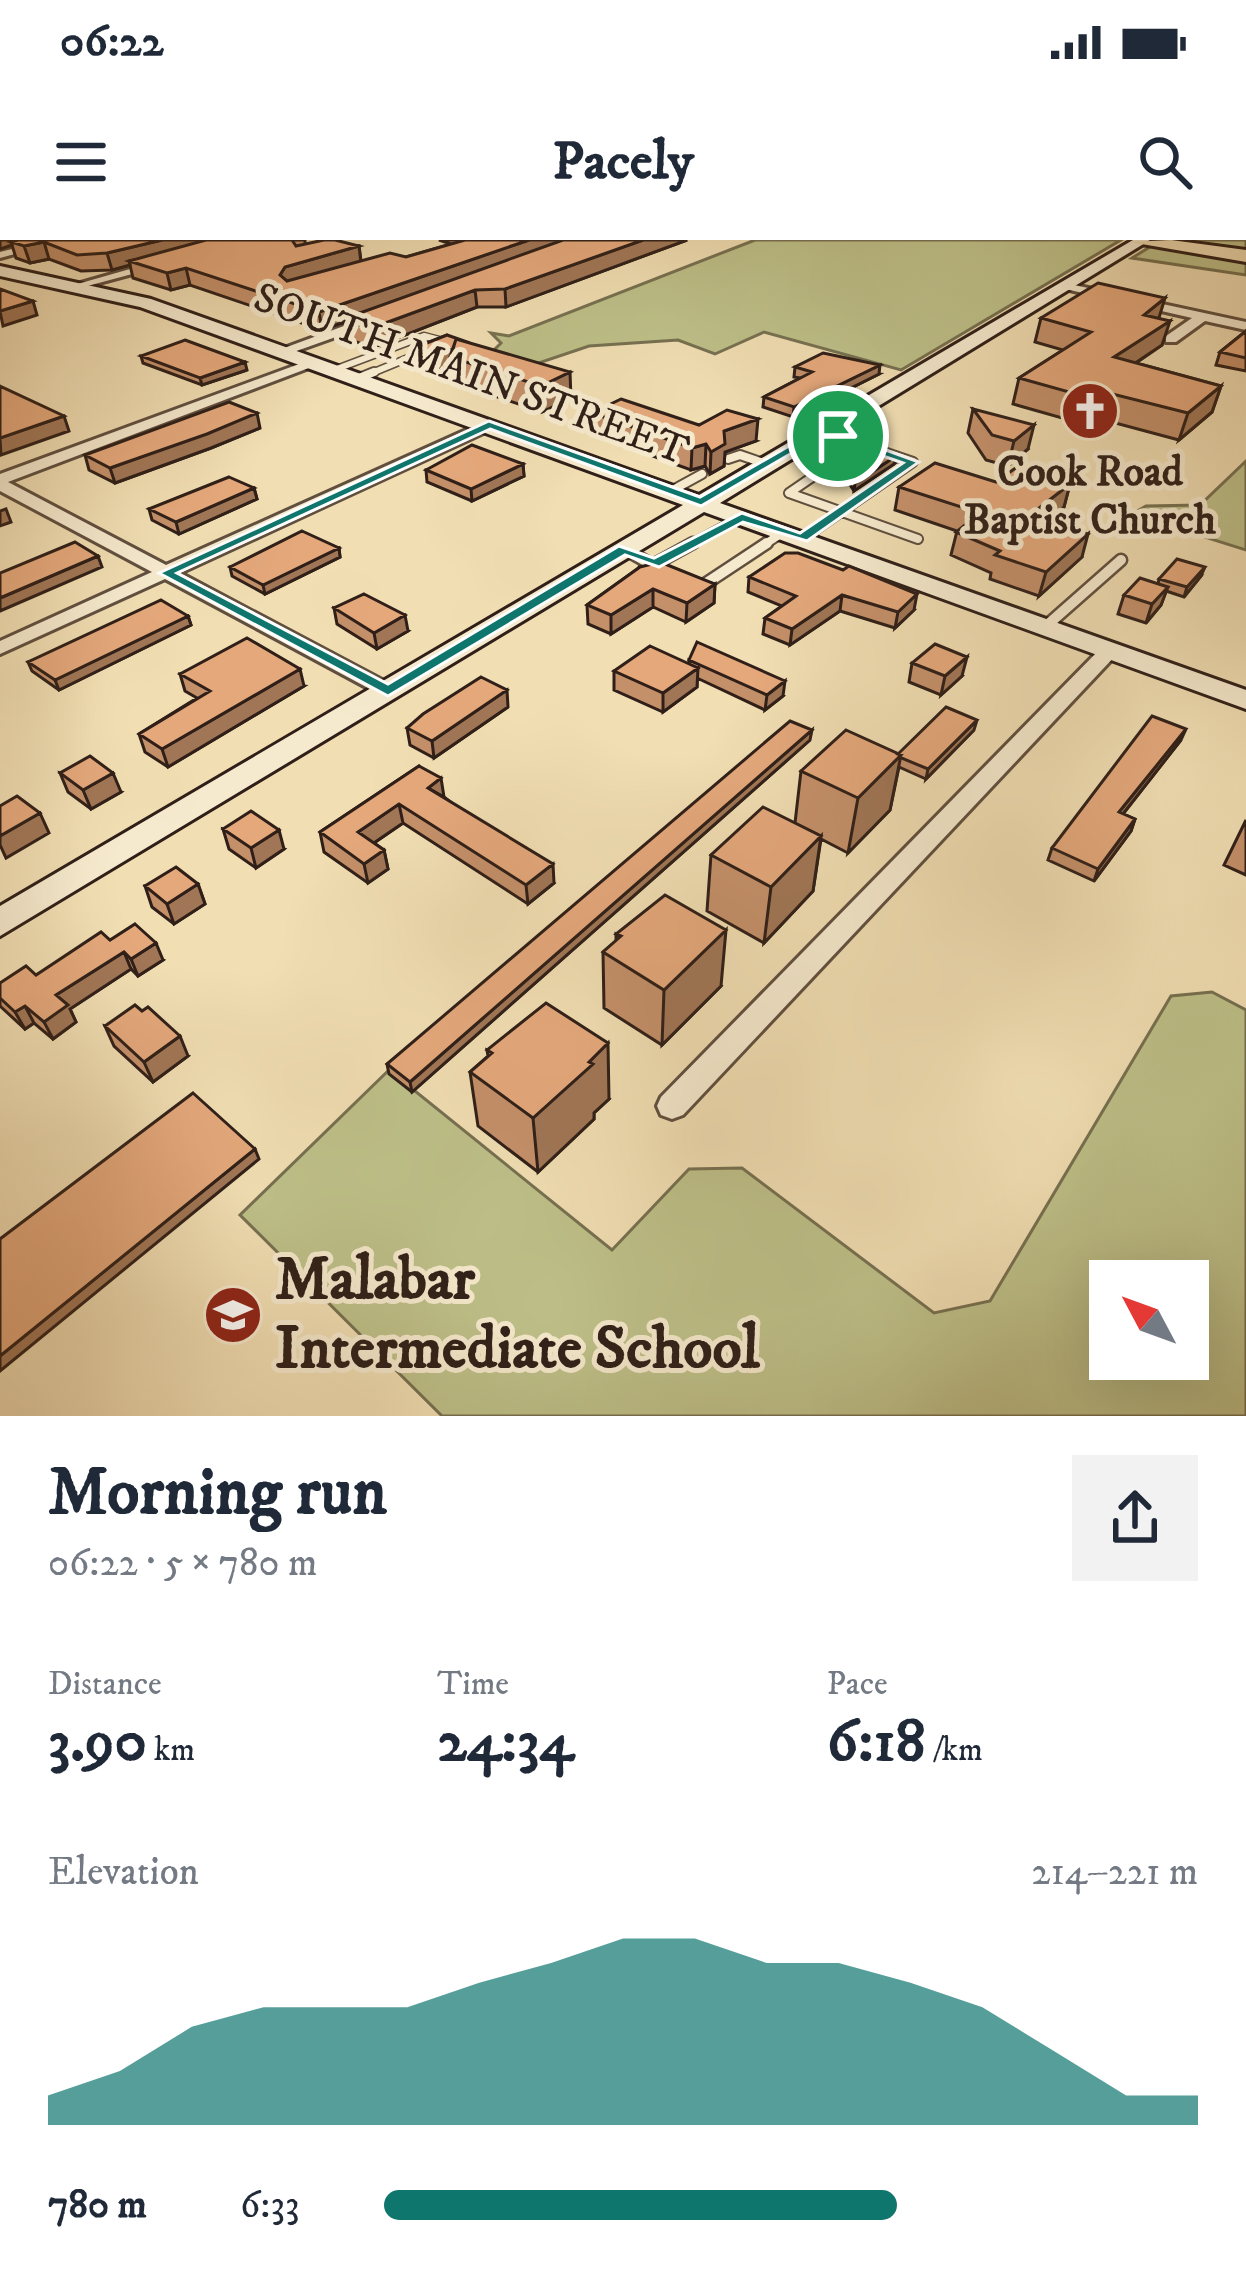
<!DOCTYPE html>
<meta charset="utf-8">
<style>
:root{--surface:#fff;--page:#f2f2f3;--text:#1f2937;--muted:#747a83;--accent:#0f766e}
body{margin:0;font-family:"IM FELL DW Pica",serif;background:var(--page);color:var(--text);height:100vh;display:flex;flex-direction:column;font-size:45px;white-space:nowrap}
*{box-sizing:border-box;margin:0}
p{font-size:39px;color:var(--muted)}
.icon{flex:none;width:66px;height:66px;fill:none;stroke:currentColor;stroke-width:2;stroke-linecap:round;stroke-linejoin:round}
.map{position:relative;height:1176px;overflow:hidden}
.side{display:flex;flex-direction:column;background:var(--surface);flex:1}
.side>*{flex:none}
.needle{width:78px;rotate:311deg}
.tools{position:absolute;left:1089px;top:1020px;display:grid;gap:24px}
.tools a{display:grid;place-items:center;width:120px;height:120px;border-radius:0px;background:var(--surface);box-shadow:0 12px 48px #0002;font-size:60px}
.pin{position:absolute;display:grid;place-items:center;width:102px;height:102px;color:#fff;margin:-51px;border:6px solid #fff;border-radius:50%;box-shadow:0 3px 12px #0007}
.round{display:grid;place-items:center;flex:none;width:126px;height:126px;border-radius:0px;background:var(--page)}
.headline{display:flex;align-items:center;justify-content:space-between;height:204px;padding:0 48px}
h1{font-size:66px;font-weight:700;line-height:90px}
.metrics{display:grid;grid-template-columns:repeat(3,1fr);gap:18px;height:204px;padding:12px 48px}
.metrics div{display:grid;align-content:center}
.metrics b{font-size:60px;font-weight:700}
.metrics small{font-size:33px;font-weight:400}
.metrics p{font-size:33px}
.chart{height:336px;padding:24px 48px}
.chart p{display:flex;justify-content:space-between}
.chart svg{width:100%;height:216px;margin-top:12px;fill:var(--accent);opacity:.7}
ul{padding:0 48px;list-style:none;font-size:39px}
li{display:grid;grid-template-columns:192px 144px 1fr;align-items:center;height:90px}
li i{height:30px;border-radius:15px;background:var(--accent)}
.status{display:flex;justify-content:space-between;align-items:center;height:84px;padding:0 60px;background:var(--surface);direction:ltr}
.status svg{height:33px;fill:currentColor}
header{display:flex;justify-content:space-between;align-items:center;height:156px;padding:0 48px;background:var(--surface);font-size:54px;font-weight:700}
.map>svg:first-child{display:block}
.green{fill:#bec089;stroke:#767050;stroke-width:3;fill-rule:evenodd}
.lines{fill:none;stroke-linecap:round;stroke-linejoin:round}
.lane-far2-casing{stroke:#604f3f;stroke-width:9}
.lane-far1-casing{stroke:#604f3f;stroke-width:12}
.lane-casing{stroke:#604f3f;stroke-width:15}
.street-casing{stroke:#604f3f;stroke-width:6}
.secondary-casing{stroke:#2f1f18;stroke-width:6}
.highway-casing{stroke:#2f1f18;stroke-width:6}
.lane-far2{stroke:#f6eace;stroke-width:6}
.lane-far1{stroke:#f6eace;stroke-width:8}
.lane{stroke:#f6eace;stroke-width:10}
.street{fill:#f6eace;fill-rule:evenodd}
.secondary{fill:#f6eace;fill-rule:evenodd}
.highway{fill:#f1deb3;fill-rule:evenodd}
.wall{fill:#c4906a;stroke:#2f1f18;stroke-width:3}
.shaded-wall{fill:#a07656;stroke:#2f1f18;stroke-width:3}
.building{fill:#e4a87b;stroke:#2f1f18;stroke-width:3}
.route{fill:#0f766e;stroke:#fff;stroke-width:3;fill-rule:evenodd}
.labels{text-anchor:middle;dominant-baseline:central;stroke-width:10;stroke-linejoin:round;paint-order:stroke}
.far-street-label{font-size:42px;fill:#2f1f18;stroke:#f6eace}
.far-poi-label{font-size:42px;font-weight:bold;fill:#2f1f18;stroke:#f6eace}
.near-poi-label{font-size:60px;font-weight:bold;fill:#2f1f18;stroke:#f6eace;text-anchor:start}
</style>
<div class="status"><b>06:22</b><svg viewBox="0 0 49 12"><path d="M0 12V9h3v3zM5 12V6h3v6zM10 12V3h3v9zM15 12V0h3v12zM26 1h20v11H26zM47 4h2v5h-2z"/></svg></div>
<header><svg class="icon" aria-label="menu" viewBox="0 0 24 24"><path d="M4 6h16M4 12h16M4 18h16"/></svg>Pacely<svg class="icon" aria-label="search" viewBox="0 0 24 24"><circle cx="10" cy="10" r="6"/><path d="M15 15l6 6"/></svg></header>
<div class="map">
<svg width="1246" height="1176" viewBox="0 0 1246 1176">
<rect width="100%" height="100%" fill="#f1deb3"/>
<filter id="stains"><feTurbulence type="fractalNoise" baseFrequency=".00167" numOctaves="4"/><feColorMatrix values="0 0 0 0 .2 0 0 0 0 .09 0 0 0 0 .02 0 0 0 .5 -.17"/></filter>
<radialGradient id="worn" r=".72"><stop offset=".6" stop-color="#630" stop-opacity="0"/><stop offset="1" stop-color="#630" stop-opacity=".3"/></radialGradient>
<path class="green" d="M755 0H1121L901 130 764 92 715 114 678 100 589 106 530 126 492 112 501 103 491 93 509 96Z
M1161 0H1246V35L1132 18Z
M1246 221V310L1132 274 1146 266 1200 265Z
M1212 752 1246 770V1176H442L240 975 389 830 612 1010 689 929 742 928 934 1073 990 1061 1171 756ZM1110 1041H1188V1119H1110Z"/>
<g class="lines">
<g class="lane-far2-casing">
<path id="lane-far2" d="M334 130 424 96 447 102 367 135"/>
</g>
<g class="lane-far1-casing">
<path id="lane-far1" d="M359 138 374 132
M862 203 789 253 918 299
M728 219 740 215 766 224
M671 251 702 234
M802 299 913 222 822 191
M688 306 742 277
M762 306 784 292"/>
</g>
<g class="lane-casing">
<path id="lane" d="M624 309 660 329
M644 330 693 303
M694 345 702 346 767 303
M1045 387 1121 320"/>
</g>
<g class="street-casing">
<path id="street" d="M48 0H66L0 18V12Z
M158 21 162 26 80 48 74 45Z
M1065 43 1246 82V90L1205 81 1176 102H1166V96L1192 78 1061 48Z
M371 76 375 83 288 114 276 111Z
M310 120 322 123 8 242 166 325 484 182H494V188L180 333 395 447 398 451 395 455H381L165 339 0 414V401L152 332 0 251V234Z
M1110 404 1117 406V414L683 875 672 879 661 875 657 866 661 857 1103 406Z"/>
</g>
<g class="secondary-casing">
<path id="secondary" d="M1133 0H1150L720 263 1246 450V469L704 272 0 696V666L683 265 140 67 0 36V26L151 59 699 255Z"/>
</g>
<g class="highway-casing">
<path id="highway" d="M1171 0 1246 10V22L1130 2Z"/>
</g>
<use href="#lane-far2" class="lane-far2"/>
<use href="#lane-far1" class="lane-far1"/>
<use href="#lane" class="lane"/>
<use href="#street" class="street"/>
<use href="#secondary" class="secondary"/>
<use href="#highway" class="highway"/>
</g>
<path class="wall" d="M0 0H305V4L359 6 361 21 406 17 451 4 439 0H687L506 67H477L372 108 346 98 344 82 322 90 190 45 171 50 133 38 130 25 112 30 81 31 49 19 30 23 16 18 12 5 0 9Z
M1041 78 1159 79 1162 105 1136 123 1221 146 1212 172 1179 200 1082 174 1069 180 1013 164 1019 138 1063 110 1035 102Z
M1246 91V131L1216 125 1220 112Z
M447 95 571 158 542 172 453 142 451 126 439 130 416 123 414 108Z
M141 116 247 130 202 145 143 123Z
M795 127 879 134 793 177 763 167 764 157 800 138 794 137Z
M973 169 1028 209 1008 226 986 220 968 193Z
M592 173 699 185 756 201 725 212 724 226 710 234 705 226 691 230 592 194Z
M260 188 211 208 115 243 89 230 85 215Z
M842 223 894 224 854 251 841 231Z
M523 224 524 236 472 261 427 242 426 230Z
M996 242 1070 244 1064 267 1047 280 1082 317 1039 356 990 339 991 333 951 315 957 291 895 270 899 247Z
M254 248 257 259 179 294 152 280 149 269Z
M339 308 340 317 265 354 232 336 230 327Z
M640 327 715 344 714 363 686 382 653 367 611 394 588 384 587 365Z
M1201 336 1184 357 1166 351 1161 365 1146 383 1118 374 1124 355 1158 344 1159 339Z
M749 337 914 370 895 388 840 371 790 405 763 394 765 378 782 366 748 352Z
M334 368 408 391 377 409 337 384Z
M188 376 191 385 59 450 32 431 28 422Z
M689 420 783 456 765 470 697 438V447L663 472 614 450V431L689 424Z
M912 423 962 436 941 455 909 442Z
M180 434 304 446 168 527 145 512 139 494 197 458 185 451Z
M508 467 434 518 410 505 407 488Z
M974 490 926 539 899 527 890 570 848 613 821 599 813 651 764 703 707 671 711 615 795 583 801 531 898 514Z
M810 500 412 852 389 834 387 824Z
M1181 500 1123 574 1135 579 1131 591 1094 641 1048 620 1052 608Z
M419 526 444 557 554 643 528 664 403 583 374 603 384 610 388 629 368 643 324 612 320 592Z
M60 533 121 552 91 569 68 552Z
M1246 580V635L1224 625Z
M223 589 284 609 256 628 229 609Z
M198 644 205 664 174 684 152 667 145 646Z
M616 694 721 746 662 805 604 768 603 712 616 701Z
M110 700 163 720 138 736 131 729 70 769 76 782 53 799 34 783 25 789 0 766V743L36 735Z
M105 786 188 816 153 842 114 806Z
M487 810 609 859 594 873V879L538 932 478 886 470 832 488 816Z"/>
<path class="shaded-wall" d="M0 0H32L11 2 12 5 0 9Z
M162 0H234L129 21 130 25 112 30 107 13Z
M529 0H577L343 79 344 82 322 90 319 72Z
M643 0H687L506 67 505 49Z
M44 2 49 19 30 23 24 6Z
M359 6 361 23 284 52 280 35 285 27Z
M186 28 190 45 171 50 167 33Z
M475 50 477 67 372 108 369 89Z
M1165 58 1158 81 1144 75Z
M33 61 37 75 3 86 0 71Z
M1170 81 1162 105 1107 142 1114 117Z
M470 103 450 117 451 126 439 130 437 115Z
M245 122 247 130 202 145 200 138Z
M880 125 879 134 793 177 794 167Z
M570 132 571 158 542 172 541 146Z
M1221 146 1212 172 1179 200 1188 173Z
M1089 148 1082 174 1069 180 1076 154Z
M257 173 260 188 211 208 115 243 110 228Z
M64 176 69 191 1 215 0 198Z
M758 179 756 201 725 212 724 226 710 234 711 212 724 191Z
M1034 185 1028 209 1008 226 1014 201Z
M706 204 705 226 691 230 692 208Z
M896 216 894 224 854 251 855 243Z
M523 224 524 236 472 261 471 249Z
M1070 244 1064 267 1024 298 1030 275Z
M254 248 257 259 179 294 176 282Z
M6 269 11 282 0 286V271Z
M1088 294 1082 317 1039 356 1046 332Z
M339 308 340 317 265 354 263 345Z
M98 316 102 327 0 371V358Z
M1205 327 1201 336 1184 357 1187 347Z
M715 344 714 363 686 382 687 363Z
M1168 347 1161 365 1146 383 1152 364Z
M653 349V367L611 394V375Z
M917 354 914 370 895 388 898 372Z
M842 355 840 371 790 405 792 389Z
M405 375 408 391 377 409 374 393Z
M188 376 191 385 59 450 55 440Z
M967 417 962 436 941 455 945 436Z
M698 428 697 447 663 472V453Z
M300 429 304 446 168 527 162 509Z
M785 441 783 456 765 470 767 455Z
M507 450 508 467 434 518 432 501Z
M977 480 974 490 926 539 928 529Z
M1186 489 1181 500 1115 584 1119 572Z
M812 490 810 500 412 852 410 842Z
M901 515 890 570 848 613 858 558Z
M113 533 121 552 91 569 83 550Z
M441 538 444 557 428 548Z
M399 564 403 583 362 611 358 592Z
M40 573 49 593 6 618 0 605V596Z
M1135 579 1131 591 1094 641 1098 629Z
M279 590 284 609 256 628 251 608Z
M821 596 813 651 764 703 771 647Z
M384 610 388 629 368 643 364 624Z
M553 624 554 643 528 664 526 645Z
M198 644 205 664 174 684 167 664Z
M726 690 721 746 662 805 664 750Z
M156 703 163 720 138 736 131 719Z
M124 712 131 729 70 769 76 782 53 799 44 782 56 755Z
M25 766 34 783 25 789 15 772Z
M180 796 188 816 153 842 144 822Z
M608 803 609 859 594 873V879L538 932 533 878Z
M255 909 259 919 0 1131V1116Z"/>
<path class="building" d="M18 0H162L107 13 77 15 44 2 24 6 11 2Z
M206 0H292L296 6 324 0H335L359 6 285 27 280 35 287 41 390 13 406 17 465 0H529L319 72 186 28 167 33 129 21Z
M563 0H643L505 49 475 50 369 89 343 79Z
M1098 43 1165 58 1144 75 1170 81 1114 117 1221 146 1188 173 1089 148 1076 154 1019 138 1091 92 1041 78Z
M0 49 33 61 0 71Z
M1246 91V118L1220 112Z
M447 95 470 103 456 99 453 109 437 115 414 108Z
M456 99 570 132 541 146 450 117Z
M185 100 245 122 200 138 141 116Z
M823 113 880 125 794 167 764 157 812 132 795 127Z
M0 146 64 176 0 198Z
M621 159 699 185 727 170 758 179 724 191 725 204 711 212 706 204 692 208 592 173Z
M229 162 257 173 207 194 110 228 85 215Z
M973 169 1034 185 1014 201 992 195Z
M472 205 523 224 471 249 426 230Z
M867 206 896 216 855 243 842 223Z
M935 223 996 242 1017 227 1070 244 1030 275 1088 294 1046 332 995 315 1000 311 956 292 980 273 899 247Z
M229 237 254 248 176 282 149 269Z
M302 291 339 308 263 345 230 327Z
M75 302 98 316 0 358V333Z
M785 313H798L843 330 849 326 917 354 898 372 842 355 792 389 765 378 796 356 749 337Z
M1177 319 1205 327 1187 347 1159 339Z
M660 322 715 344 687 363 653 349 611 375 587 365 640 327Z
M1140 338 1168 347 1152 364 1124 355Z
M364 354 405 375 374 393 334 368Z
M161 360 188 376 55 440 28 422Z
M247 398 300 429 162 509 139 494 210 451 180 434Z
M697 402 785 441 767 455 689 420Z
M935 404 967 417 945 436 912 423Z
M650 406 698 428 663 453 614 431Z
M481 437 507 450 432 501 407 488 423 474Z
M946 467 977 480 928 529 899 517 901 515 898 514Z
M1152 476 1186 489 1119 572 1135 579 1098 629 1052 608Z
M790 481 812 490 410 842 387 824Z
M846 490 901 515 858 558 801 531Z
M90 516 113 533 83 550 60 533Z
M419 526 441 538 428 548 553 624 526 645 399 564 358 592 384 610 364 624 320 592Z
M17 556 40 573 0 596V566Z
M763 567 821 596 771 647 711 615Z
M251 571 279 590 251 608 223 589Z
M176 627 198 644 167 664 145 646Z
M665 655 726 690 664 750 603 712 621 696 616 694Z
M135 684 156 703 131 719 124 712 56 755 68 765 44 782 25 766 15 772 0 758V743L26 726 36 735 101 692 110 700Z
M546 763 608 803 589 822 593 824 533 878 470 832 492 813 487 810Z
M135 765 142 771 148 767 180 796 144 822 105 786Z
M193 853 255 909 0 1116V999Z"/>
<path class="route" d="M489 181 700 257 822 187 919 222 807 301 743 282 659 327 625 315 388 456 159 333ZM490 189 701 266 823 195 903 223 800 293 742 273 654 318 619 306 388 444 177 333Z"/>
<defs>
<g id="church-disc" transform="scale(3)"><circle r="9.5" fill="#8f2418" stroke="#f6eace"/><path d="M-1.2-6h2.4v3.5h3.3v2.4h-3.3V6h-2.4V-.1h-3.3v-2.4h3.3Z" fill="#fff"/></g>
<g id="school-disc" transform="scale(3)"><circle r="9.5" fill="#8f2418" stroke="#f6eace"/><path d="M0-5L7-2L0 1L-7-2ZM-4 1L0 2.5L4 1V4Q0 6-4 4Z" fill="#fff"/></g>
</defs>
<g fill-rule="evenodd">
<use href="#church-disc" x="1090" y="171"/>
<use href="#school-disc" x="233" y="1075"/>
</g>
<g class="labels">
<g class="far-street-label">
<text transform="translate(471 135) rotate(20)">SOUTH MAIN STREET</text>
</g>
<g class="far-poi-label">
<text x="1090" y="233">Cook Road<tspan x="1090" dy="48">Baptist Church</tspan></text>
</g>
<g class="near-poi-label">
<text x="275" y="1040">Malabar<tspan x="275" dy="69">Intermediate School</tspan></text>
</g>
</g>
<rect width="100%" height="100%" filter="url(#stains)"/>
<rect width="100%" height="100%" fill="url(#worn)"/>
</svg>
<div class="tools">
<a><svg class="needle" viewBox="-14 -14 28 28"><path d="M0-13l5 13h-10z" fill="#e53935"/><path d="M0 13l5-13h-10z" fill="#747a83"/></svg></a>
</div>
<div class="pin" style="left:838px;top:196px;background:#1e9e55"><svg class="icon" aria-label="arrive" viewBox="0 0 24 24"><path d="M6 21V4h12l-3 4 3 4H6"/></svg></div>
</div>
<section class="side">
<div class="headline"><div><h1>Morning run</h1><p>06:22 · 5 × 780 m</p></div><a class="round"><svg class="icon" aria-label="share" viewBox="0 0 24 24"><path d="M12 15V3M7 8l5-5 5 5M5 13v7h14v-7"/></svg></a></div>
<div class="metrics">
<div><p>Distance</p><b>3.90<small> km</small></b></div>
<div><p>Time</p><b>24:34</b></div>
<div><p>Pace</p><b>6:18<small> /km</small></b></div>
</div>
<div class="chart"><p><span>Elevation</span>214–221 m</p>
<svg viewBox="0 0 160 44" preserveAspectRatio="none"><path d="M0 44V38L10 33L20 24L30 20L40 20L50 20L60 15L70 11L80 6L90 6L100 11L110 11L120 15L130 20L140 29L150 38L160 38V44z"/></svg>
</div>
<ul>
<li><b>780 m</b>6:33<i style="width:63%"></i></li>
</ul>
</section>
